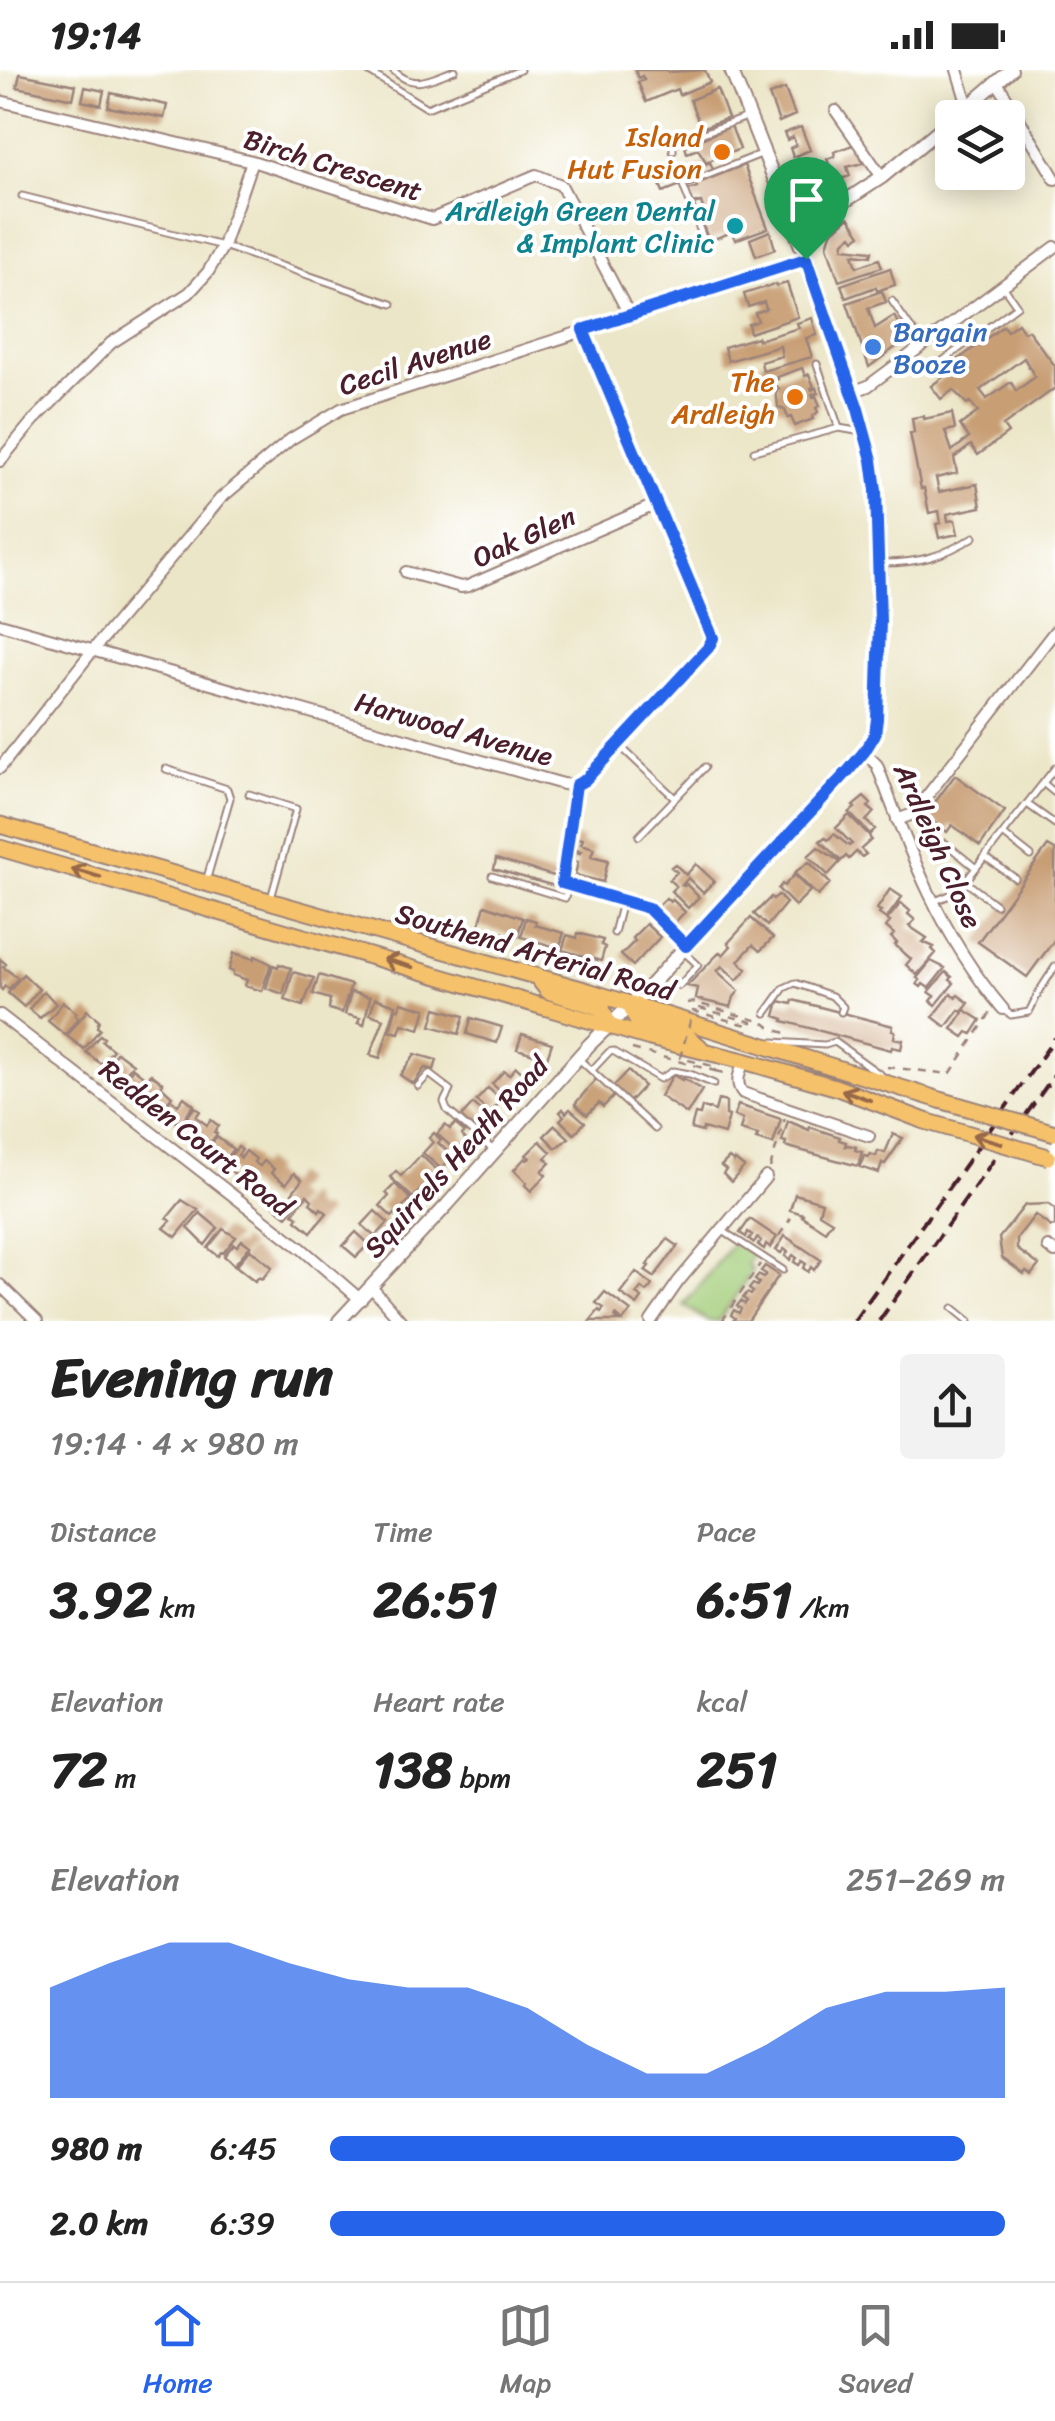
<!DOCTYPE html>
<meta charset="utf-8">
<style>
:root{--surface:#fff;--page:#f2f2f2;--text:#222;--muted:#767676;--line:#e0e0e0;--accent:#2563eb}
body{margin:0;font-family:Sriracha,sans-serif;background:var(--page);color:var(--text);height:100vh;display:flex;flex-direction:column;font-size:38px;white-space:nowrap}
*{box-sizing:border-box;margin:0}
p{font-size:32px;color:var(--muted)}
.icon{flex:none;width:55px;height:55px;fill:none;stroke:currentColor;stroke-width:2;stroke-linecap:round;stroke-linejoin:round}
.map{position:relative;height:1251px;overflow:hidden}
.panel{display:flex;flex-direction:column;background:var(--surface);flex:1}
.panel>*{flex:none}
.fabs{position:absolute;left:935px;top:30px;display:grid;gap:20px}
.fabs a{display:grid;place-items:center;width:90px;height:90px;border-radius:10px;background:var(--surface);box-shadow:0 5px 25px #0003;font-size:50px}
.pin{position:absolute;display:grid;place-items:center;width:85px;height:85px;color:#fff;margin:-102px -42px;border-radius:50% 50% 50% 0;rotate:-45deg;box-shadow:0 0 10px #0007}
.pin .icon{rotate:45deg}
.round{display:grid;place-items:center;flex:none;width:105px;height:105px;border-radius:10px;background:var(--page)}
.head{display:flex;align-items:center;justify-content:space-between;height:170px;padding:0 50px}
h1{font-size:55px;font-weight:700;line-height:75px}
.stats{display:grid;grid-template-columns:repeat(3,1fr);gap:15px;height:170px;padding:10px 50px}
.stats div{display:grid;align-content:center}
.stats b{font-size:50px;font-weight:700}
.stats small{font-size:28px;font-weight:400}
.stats p{font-size:28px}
.chart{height:280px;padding:20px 50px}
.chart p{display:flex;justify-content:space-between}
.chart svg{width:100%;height:180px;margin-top:10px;fill:var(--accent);opacity:.7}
ul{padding:0 50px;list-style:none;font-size:32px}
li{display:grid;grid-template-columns:160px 120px 1fr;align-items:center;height:75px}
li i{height:25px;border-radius:12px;background:var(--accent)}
.status{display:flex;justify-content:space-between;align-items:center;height:70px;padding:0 50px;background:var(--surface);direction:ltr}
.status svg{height:28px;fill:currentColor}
.tab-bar{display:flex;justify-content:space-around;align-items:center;height:140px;border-top:2px solid var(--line);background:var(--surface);font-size:28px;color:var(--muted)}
.tab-bar a{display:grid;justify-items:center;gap:5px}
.tab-bar .current{color:var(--accent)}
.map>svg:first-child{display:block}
.green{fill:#a3cd79;stroke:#767652;stroke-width:2.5}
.building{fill:#c89e75;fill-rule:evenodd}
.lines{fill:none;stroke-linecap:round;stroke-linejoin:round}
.service-casing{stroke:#9b827a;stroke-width:9}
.minor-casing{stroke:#9b827a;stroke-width:14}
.tertiary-casing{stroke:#9b827a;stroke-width:16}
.trunk-casing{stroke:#9b827a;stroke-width:19}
.path{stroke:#9b827a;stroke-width:2.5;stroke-dasharray:8 8;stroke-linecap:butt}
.service{stroke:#fff;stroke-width:5}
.minor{stroke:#fff;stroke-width:10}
.tertiary{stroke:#fff;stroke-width:12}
.trunk{stroke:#f5c16b;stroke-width:15}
.rail{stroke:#4a1f2b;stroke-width:4;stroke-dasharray:15 8;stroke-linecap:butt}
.trunk-bridge-casing{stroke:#9b827a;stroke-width:19;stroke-linecap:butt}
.path-bridge{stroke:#9b827a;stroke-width:2.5;stroke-dasharray:8 8;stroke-linecap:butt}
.trunk-bridge{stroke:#f5c16b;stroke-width:15}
.oneway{stroke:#976848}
.route-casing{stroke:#fff;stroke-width:20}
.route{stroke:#2563eb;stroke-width:12}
.food-dot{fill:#e8710a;stroke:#fff;stroke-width:4}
.culture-dot{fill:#0f9aa8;stroke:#fff;stroke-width:4}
.shop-dot{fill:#3f7fe0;stroke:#fff;stroke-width:4}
.labels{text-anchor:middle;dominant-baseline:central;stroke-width:8;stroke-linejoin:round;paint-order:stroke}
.food-label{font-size:28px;fill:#c56008;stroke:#fff;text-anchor:end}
.street-label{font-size:28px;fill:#4a1f2b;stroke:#fff}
.culture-label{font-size:28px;fill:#0d838f;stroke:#fff;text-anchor:end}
.shop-label{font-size:28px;fill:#366cbe;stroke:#fff;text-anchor:start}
</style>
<div class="status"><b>19:14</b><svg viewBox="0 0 49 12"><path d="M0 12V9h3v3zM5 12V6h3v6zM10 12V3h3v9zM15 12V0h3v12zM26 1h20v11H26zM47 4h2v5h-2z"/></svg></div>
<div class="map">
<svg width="1055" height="1251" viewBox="0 0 1055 1251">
<rect width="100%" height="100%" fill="#fff"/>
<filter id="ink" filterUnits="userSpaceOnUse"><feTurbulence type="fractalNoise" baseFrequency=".01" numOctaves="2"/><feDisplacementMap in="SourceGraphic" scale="20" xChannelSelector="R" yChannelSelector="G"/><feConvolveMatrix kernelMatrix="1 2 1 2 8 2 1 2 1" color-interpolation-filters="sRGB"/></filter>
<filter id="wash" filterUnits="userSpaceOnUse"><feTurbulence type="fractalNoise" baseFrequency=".0048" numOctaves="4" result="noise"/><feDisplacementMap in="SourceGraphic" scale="40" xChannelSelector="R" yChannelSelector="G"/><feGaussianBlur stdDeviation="2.25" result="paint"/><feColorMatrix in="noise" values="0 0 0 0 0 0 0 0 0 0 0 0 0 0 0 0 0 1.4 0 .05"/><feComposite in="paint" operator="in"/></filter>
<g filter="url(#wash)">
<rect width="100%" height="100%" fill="#ece6c8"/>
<path class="green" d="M734 1172 753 1184 747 1196 753 1200 719 1251H707L684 1235Z"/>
<g id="blocks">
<path class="building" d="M635 0H667L668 2 705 0 710 12 679 25 677 19 646 32 638 12 644 10 642 6 638 8Z
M20 4 76 15 73 29 17 17Z
M85 17 104 21 101 35 82 31Z
M717 19 728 48 701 58 690 30Z
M785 19 795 45 779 52 769 25Z
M111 23 167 35 164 48 108 37Z
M731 56 740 79 706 92 698 79 687 83 685 76Z
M801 57 810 80 793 87 790 78 796 75 793 67 787 70 784 63Z
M855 74 863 93 847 97 850 106 835 111 827 89 835 86 834 82Z
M816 89 821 108 826 105 831 118 815 124 812 116 806 118 797 97Z
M710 92 714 102 663 122 659 112Z
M744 95 768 158 735 170 732 162 709 171 702 153 704 152 701 142 704 141 701 132 693 134 688 120 697 117 696 114Z
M849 147 861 165 855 169 852 165 844 172 843 178 872 181 871 186 853 184 857 197 879 189 882 197 839 211 827 176 831 163Z
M770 161 775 179 756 186 750 169Z
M890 198 895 215 877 221 876 217 846 228 841 215Z
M787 213 798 247 750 263 748 254 758 251 755 243 766 239 764 232 748 237 744 224 776 214 777 216Z
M882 221 886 232 868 238 875 258 894 246 900 256 904 253 912 265 869 297 847 233Z
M812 248 817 265 806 268 812 287 763 301 761 292 782 286 780 276 728 291 724 277 757 267 758 270 799 258 797 253Z
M1018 253 1024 262 1028 260 1055 296V318L1003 356 1008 363 978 385 971 375 954 388 957 403 936 408 939 422 977 414 981 437 947 444 948 451 955 450 958 464 939 468 936 454 941 453 939 441 929 443 924 418 921 419 910 363 914 362 912 348 924 346V349L952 343 955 359 945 361 952 381 969 368 960 355 978 342 970 332 967 334 953 320 941 329 931 316 958 296 955 292 1003 256 1007 261ZM1024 288 1035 307 1016 321 1011 312 987 329 980 320Z
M802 298 805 306 809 304 814 317 811 318 812 320 816 318 818 323 812 324 813 327 816 326 820 336 816 338 818 342 812 347 813 349 795 356 791 347 788 348 785 340 778 337 776 320 779 319 773 311 778 309 777 307Z
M955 705 1005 741 980 776 952 755 947 762 925 746Z
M864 727 871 734 868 737 874 742 866 751 875 759 870 764 849 743 855 738 853 736Z
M849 745 869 765 871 770 861 779 866 784 862 787 856 782 849 789 846 786 841 791 820 771 825 767 828 770 834 764 849 776 852 774 836 758Z
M575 767 583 769 581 774 594 778 591 786 608 790 603 812 575 805 578 792 573 791 575 782 580 783 581 781 572 779Z
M1048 776 1055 780V869L1027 907 978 872Z
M818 777 840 792 828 805 808 786Z
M496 789 561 808 558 817 494 799Z
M809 792 830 813 818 826 794 803Z
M675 794 686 805 696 794 714 811 703 823 688 808 682 815 684 816 686 814 699 827 688 838 671 821 676 816 669 810 677 802 671 797Z
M794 805 810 821 795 836 778 819 782 814 784 816Z
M890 819 902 827 886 849 879 844 881 841 877 839Z
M778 825 786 833 767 856 754 844 771 827 773 829Z
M666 828 670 832 672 829 685 842 674 853 657 837Z
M901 833 910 841 908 844 915 850 909 856 927 868 923 872 934 877 932 879 936 883 917 905 906 895 911 889 895 875 897 873 891 867 894 864 886 857 890 852 887 850Z
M485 835 523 848 517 867 479 856Z
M526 848 536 851 535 855 564 863 559 878 521 867Z
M751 848 773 868 760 881 753 875 738 891 747 899 737 910 722 896 717 901 739 921 734 927 731 937 696 929 698 918 687 916 720 882 723 885 731 876 728 873Z
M646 854 660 867 633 896 621 885 635 871 632 868Z
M578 863 603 870 601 875 605 877 601 891 562 880 567 865 577 868Z
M234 883 254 889 255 886 271 894 262 921 245 916 247 910 233 905V902L229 900Z
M0 889 6 894 3 897 18 908 9 919 5 916 2 920 0 918Z
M931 891 945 898 929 918 923 914 921 917 917 914 920 910 917 908Z
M279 894 291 898 283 924 266 918 273 895 278 897Z
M293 902 314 908 303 936 285 930Z
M946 902 952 907 950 910 954 913 936 935 931 931 935 926 929 922Z
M23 904 39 919 24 937 8 923Z
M319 905 351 915 342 943 329 939 330 929 313 924Z
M44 921 56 934 40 948 29 939Z
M351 922 370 927 364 955 358 953 360 948 345 944Z
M951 924 956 928 958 925 969 933 962 942 959 940 946 957 933 947Z
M375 928 396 935 380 988 370 985 384 949 370 944Z
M793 930 893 956 892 960 895 961 894 968 903 970 901 979 892 977 891 980 783 951 784 949 775 946 779 931 792 934Z
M63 932 77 943 75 945 78 948 65 965 48 951Z
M401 932 426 939 420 959 402 954 399 963 390 961 396 939H399Z
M436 938 464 946 459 964 431 956Z
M87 940 99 950 97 957 100 959 84 979 67 966Z
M965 940 981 950 972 964 968 962 964 967 952 959Z
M471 948 502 957 497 973 467 964Z
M522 964 552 973 547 988 517 979Z
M100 965 104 968 102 971 113 980 101 994 86 982Z
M117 982 133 994 121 1009 105 997Z
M415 984 437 990 434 1000 425 998 413 1014 400 1005Z
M516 997 524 1004 505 1025 492 1014 504 1001 509 1005Z
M133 998 147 1009 151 1004 163 1013 161 1016 172 1026 158 1043 125 1016 127 1015 123 1012Z
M628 1001 644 1016 629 1032 613 1017Z
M673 1005 682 1010 683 1008 702 1020 687 1044 660 1026Z
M597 1008 615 1025 603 1037 599 1033 587 1045 575 1034Z
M488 1018 502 1030 490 1043 476 1031Z
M184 1027 194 1035 181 1052 178 1050 176 1052 162 1041 171 1029 178 1035Z
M718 1030 726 1032V1045L729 1046 724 1064 703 1058 702 1062 691 1059 695 1044 700 1045 702 1037 715 1041Z
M473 1034 487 1047 475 1060 461 1047Z
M738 1035 781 1049 773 1074 756 1069 758 1065 740 1060 743 1049 734 1046Z
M195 1037 200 1041 196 1047 207 1055 211 1050 219 1056 214 1062 217 1064 205 1079 179 1058Z
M563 1039 566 1043 570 1039 585 1052 574 1064 560 1050 564 1046 560 1042Z
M788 1051 809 1060 810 1057 840 1067 839 1070 846 1072 845 1076 848 1075 856 1077 855 1080 862 1082 858 1096 785 1076 786 1072 782 1071Z
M455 1054 465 1062 462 1065 466 1070 456 1081 437 1064 445 1055 450 1059Z
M555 1055 569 1068 556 1078 544 1066Z
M434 1063 441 1070 438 1073 453 1086 441 1099 423 1083 433 1072 429 1068Z
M893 1064 903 1068 885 1094 882 1093 879 1103 860 1097 864 1086 869 1087 870 1084 876 1086 878 1081 885 1083Z
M217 1067 233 1079 222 1093 206 1080Z
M540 1071 551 1082 545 1088 550 1093 542 1101 546 1105 531 1121 525 1115 527 1113 514 1100 525 1088 527 1090 530 1088 526 1085Z
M238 1077 242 1080 238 1085 241 1088 246 1081 256 1089 254 1092 260 1096 264 1091 274 1099 271 1103 286 1114 294 1103 302 1110 292 1123 300 1129 287 1146 274 1136 279 1130 275 1126 271 1132 223 1095Z
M421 1085 438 1101 413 1128 390 1107 396 1101 401 1106Z
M729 1088 734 1092 735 1090 744 1097 731 1112 723 1104 726 1100 721 1096Z
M395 1114 411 1129 392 1147 380 1136 389 1126 386 1123Z
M795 1124 822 1132 819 1143 832 1151 825 1161 802 1146 803 1144 790 1140Z
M307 1125 312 1130 310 1133 319 1141 321 1138 327 1143 311 1162 296 1150 298 1147 293 1143Z
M182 1130 198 1140 176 1167 164 1158 171 1151 167 1148Z
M1048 1134 1055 1139V1156L1051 1157 1035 1145 1017 1168V1179L1039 1195 1031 1205 1026 1201 1024 1204 1002 1188 999 1168 1025 1135Z
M375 1141 388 1153 375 1167 362 1155Z
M200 1143 218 1158 205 1175 188 1158Z
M750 1149 777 1167 770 1177 766 1174 764 1179 758 1175 761 1171 757 1168 754 1173 749 1169 752 1165 748 1162 746 1167 740 1163Z
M223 1159 236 1167 223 1183 221 1182 218 1186 208 1178Z
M356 1162 369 1174 356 1187 343 1176Z
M785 1166 821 1190 814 1200 811 1197 808 1202 803 1198 806 1194 802 1191 799 1195 794 1192 797 1188 793 1185 790 1190 785 1186 788 1182 784 1179 781 1183 776 1180Z
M668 1169 678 1176 654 1207 645 1201 649 1196 647 1195Z
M242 1170 250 1176 234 1195 224 1186 234 1174 237 1176Z
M250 1179 272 1197 262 1209 259 1207 255 1211 236 1196Z
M765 1196 779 1205 748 1251H733L735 1248 731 1245 734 1240 739 1243 741 1239 737 1236 741 1231 745 1234 747 1231 743 1228 747 1223 751 1225 753 1222 749 1219 753 1214 757 1216 759 1213 755 1210 759 1205 763 1208 766 1204 761 1201Z
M636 1202 652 1215 647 1222 641 1218 636 1224 642 1228 637 1235 620 1223Z
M605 1222 631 1241 623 1251 616 1245 615 1247 620 1251H590L599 1240 601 1242 604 1238 596 1233Z"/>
</g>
</g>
<g filter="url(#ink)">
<use href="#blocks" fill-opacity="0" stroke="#9b827a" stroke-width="2.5"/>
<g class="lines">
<g class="service-casing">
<path id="service" d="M366 0 427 38 520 0
M393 0C414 21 430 9 455 0
M673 81V74L747 47
M22 126 223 176 392 234
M703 168 683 115 761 84
M892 231 921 273
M817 294 839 358
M937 295 1017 236 1003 216
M754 381 839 358 862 362
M883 493C920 493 943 486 974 467
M620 676 675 728
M166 699 227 719 230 728 207 808
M1043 713 1055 723
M249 724 296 739 271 828
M1027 734 1055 754
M1003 764 1031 786
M639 766 705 697
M945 773 976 798
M985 787 1015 808
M492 806 565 828 568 817
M966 812 996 835
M935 831 957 822 1055 698
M614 863 622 832
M679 916 698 895 684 882
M1003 939 1011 945 1029 942 1040 920 1055 897
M766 943 784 918 795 913 832 926 843 937 841 942
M773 972 825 975 835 972 885 1008
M580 990 655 1059
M592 1000 609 982 613 981 660 1009 673 1001 690 1004 714 1014
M418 1016 429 1004 450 1020 444 1032 447 1040 492 1079
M723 1161 783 1200
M953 1238 969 1251"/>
</g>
<g class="minor-casing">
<path id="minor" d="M957 0 968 36
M997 12 1055 109
M0 31 252 91 432 149 536 105 561 115 630 246
M836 41 882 107
M852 322 868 316 1055 177
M0 391 33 351 111 273 189 223 208 202 223 176 252 91
M406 502 461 517 468 516 657 434
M0 554 563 714 576 715 585 711 708 578 713 567 583 261
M864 682 877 695C909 782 942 868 1003 939
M0 698 93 580 221 428 291 369 341 339 807 189
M897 750 913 744 1055 561
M562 813 649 838 687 875
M0 945 302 1179 361 1230
M744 991C740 1002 734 1013 743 1023L869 1066
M1048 1177 1055 1182
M0 1215 37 1251
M372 1218 401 1251
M651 1251 678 1212 766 1107"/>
</g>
<g class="tertiary-casing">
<path id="tertiary" d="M955 48 1011 0
M796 163 882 107 952 49
M339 1251 447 1135 589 975 648 918 864 682 875 664 879 602 880 493 876 420 872 390 858 339 813 206 731 0"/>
</g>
<g class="trunk-casing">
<path id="trunk" d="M0 755 588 921 940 1030
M0 778 650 968 744 991 835 1017 925 1051
M541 912 548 921 602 938 609 955
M630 935 636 949 687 966 700 977"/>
</g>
<path class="path" d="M564 802 575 726
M622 916 637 908
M687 933 693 932 763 952 772 959 790 964
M887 997 950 1004 991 942
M715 1001 728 1004
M770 1098 785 1048
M770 1179 791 1148
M722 1251 760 1194"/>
<use href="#service" class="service"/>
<use href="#minor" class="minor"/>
<use href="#tertiary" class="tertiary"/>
<use href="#trunk" class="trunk"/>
<path class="rail" d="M854 1251 1055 968
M879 1251 1055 1004"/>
<g class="trunk-bridge-casing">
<path id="trunk-bridge" d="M940 1030 1055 1063
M925 1051 1048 1087"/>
</g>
<path class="path-bridge" d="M632 979 715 1001 717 997 680 988 693 941 751 956 752 952 692 936"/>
<use href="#trunk-bridge" class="trunk-bridge"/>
</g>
<defs><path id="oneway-shaft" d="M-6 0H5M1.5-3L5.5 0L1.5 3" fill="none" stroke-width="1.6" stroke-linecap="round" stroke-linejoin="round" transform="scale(2.5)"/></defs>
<g class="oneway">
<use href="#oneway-shaft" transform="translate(86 803) rotate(-164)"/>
<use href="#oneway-shaft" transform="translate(398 893) rotate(-164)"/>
<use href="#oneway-shaft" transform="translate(856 1025) rotate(-160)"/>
<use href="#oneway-shaft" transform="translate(987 1069) rotate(-164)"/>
</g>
</g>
<g class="lines" filter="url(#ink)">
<g class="route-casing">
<path id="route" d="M806 189 858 339 872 390 876 420 880 551 877 649 875 664 864 682 849 700 686 876 648 838 562 813 576 715 585 710 708 578 713 568 583 260Z"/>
</g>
<use href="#route" class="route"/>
</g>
<g class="food-dot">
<circle cx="722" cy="82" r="10"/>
<circle cx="795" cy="327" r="10"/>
</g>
<circle class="culture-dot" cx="735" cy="156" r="10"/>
<circle class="shop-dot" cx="873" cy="277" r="10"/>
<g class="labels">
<g class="food-label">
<text x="702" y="66">Island<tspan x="702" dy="32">Hut Fusion</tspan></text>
<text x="775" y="311">The<tspan x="775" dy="32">Ardleigh</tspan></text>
</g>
<g class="street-label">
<text transform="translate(333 95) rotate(17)">Birch Crescent</text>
<text transform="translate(415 292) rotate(-18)">Cecil Avenue</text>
<text transform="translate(524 467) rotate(-24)">Oak Glen</text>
<text transform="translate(454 659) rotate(16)">Harwood Avenue</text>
<text transform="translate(938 776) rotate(66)">Ardleigh Close</text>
<text transform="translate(535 882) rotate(16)">Southend Arterial Road</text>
<text transform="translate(196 1068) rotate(38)">Redden Court Road</text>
<text transform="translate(456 1087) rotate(-48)">Squirrels Heath Road</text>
</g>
<g class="culture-label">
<text x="715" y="140">Ardleigh Green Dental<tspan x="715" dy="32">&amp; Implant Clinic</tspan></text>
</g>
<g class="shop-label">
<text x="893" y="261">Bargain<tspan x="893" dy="32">Booze</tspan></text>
</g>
</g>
</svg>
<div class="fabs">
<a><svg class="icon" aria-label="layers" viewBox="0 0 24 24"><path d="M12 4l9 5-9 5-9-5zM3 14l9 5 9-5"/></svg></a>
</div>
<div class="pin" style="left:806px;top:189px;background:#1e9e55"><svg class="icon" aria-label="arrive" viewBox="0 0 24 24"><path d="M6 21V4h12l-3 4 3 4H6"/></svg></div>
</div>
<section class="panel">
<div class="head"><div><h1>Evening run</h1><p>19:14 · 4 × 980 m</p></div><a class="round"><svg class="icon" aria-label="share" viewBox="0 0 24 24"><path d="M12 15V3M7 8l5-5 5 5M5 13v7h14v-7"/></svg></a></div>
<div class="stats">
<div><p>Distance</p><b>3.92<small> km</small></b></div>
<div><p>Time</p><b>26:51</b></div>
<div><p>Pace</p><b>6:51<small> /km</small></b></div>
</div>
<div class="stats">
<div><p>Elevation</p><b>72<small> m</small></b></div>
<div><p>Heart rate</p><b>138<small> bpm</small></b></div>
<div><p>kcal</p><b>251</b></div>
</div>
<div class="chart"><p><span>Elevation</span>251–269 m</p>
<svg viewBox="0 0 160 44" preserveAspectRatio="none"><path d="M0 44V17L10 11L20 6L30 6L40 11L50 15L60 17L70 17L80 22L90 31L100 38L110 38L120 31L130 22L140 18L150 18L160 17V44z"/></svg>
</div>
<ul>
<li><b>980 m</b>6:45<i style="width:94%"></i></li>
<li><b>2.0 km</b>6:39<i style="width:100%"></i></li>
</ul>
</section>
<nav class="tab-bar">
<a class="current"><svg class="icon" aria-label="home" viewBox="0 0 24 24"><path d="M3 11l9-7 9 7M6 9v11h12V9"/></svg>Home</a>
<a><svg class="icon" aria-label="map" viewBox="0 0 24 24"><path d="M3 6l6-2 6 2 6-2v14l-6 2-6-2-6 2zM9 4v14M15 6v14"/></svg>Map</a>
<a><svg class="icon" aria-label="saved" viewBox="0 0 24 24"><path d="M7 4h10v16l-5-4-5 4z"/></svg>Saved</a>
</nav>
